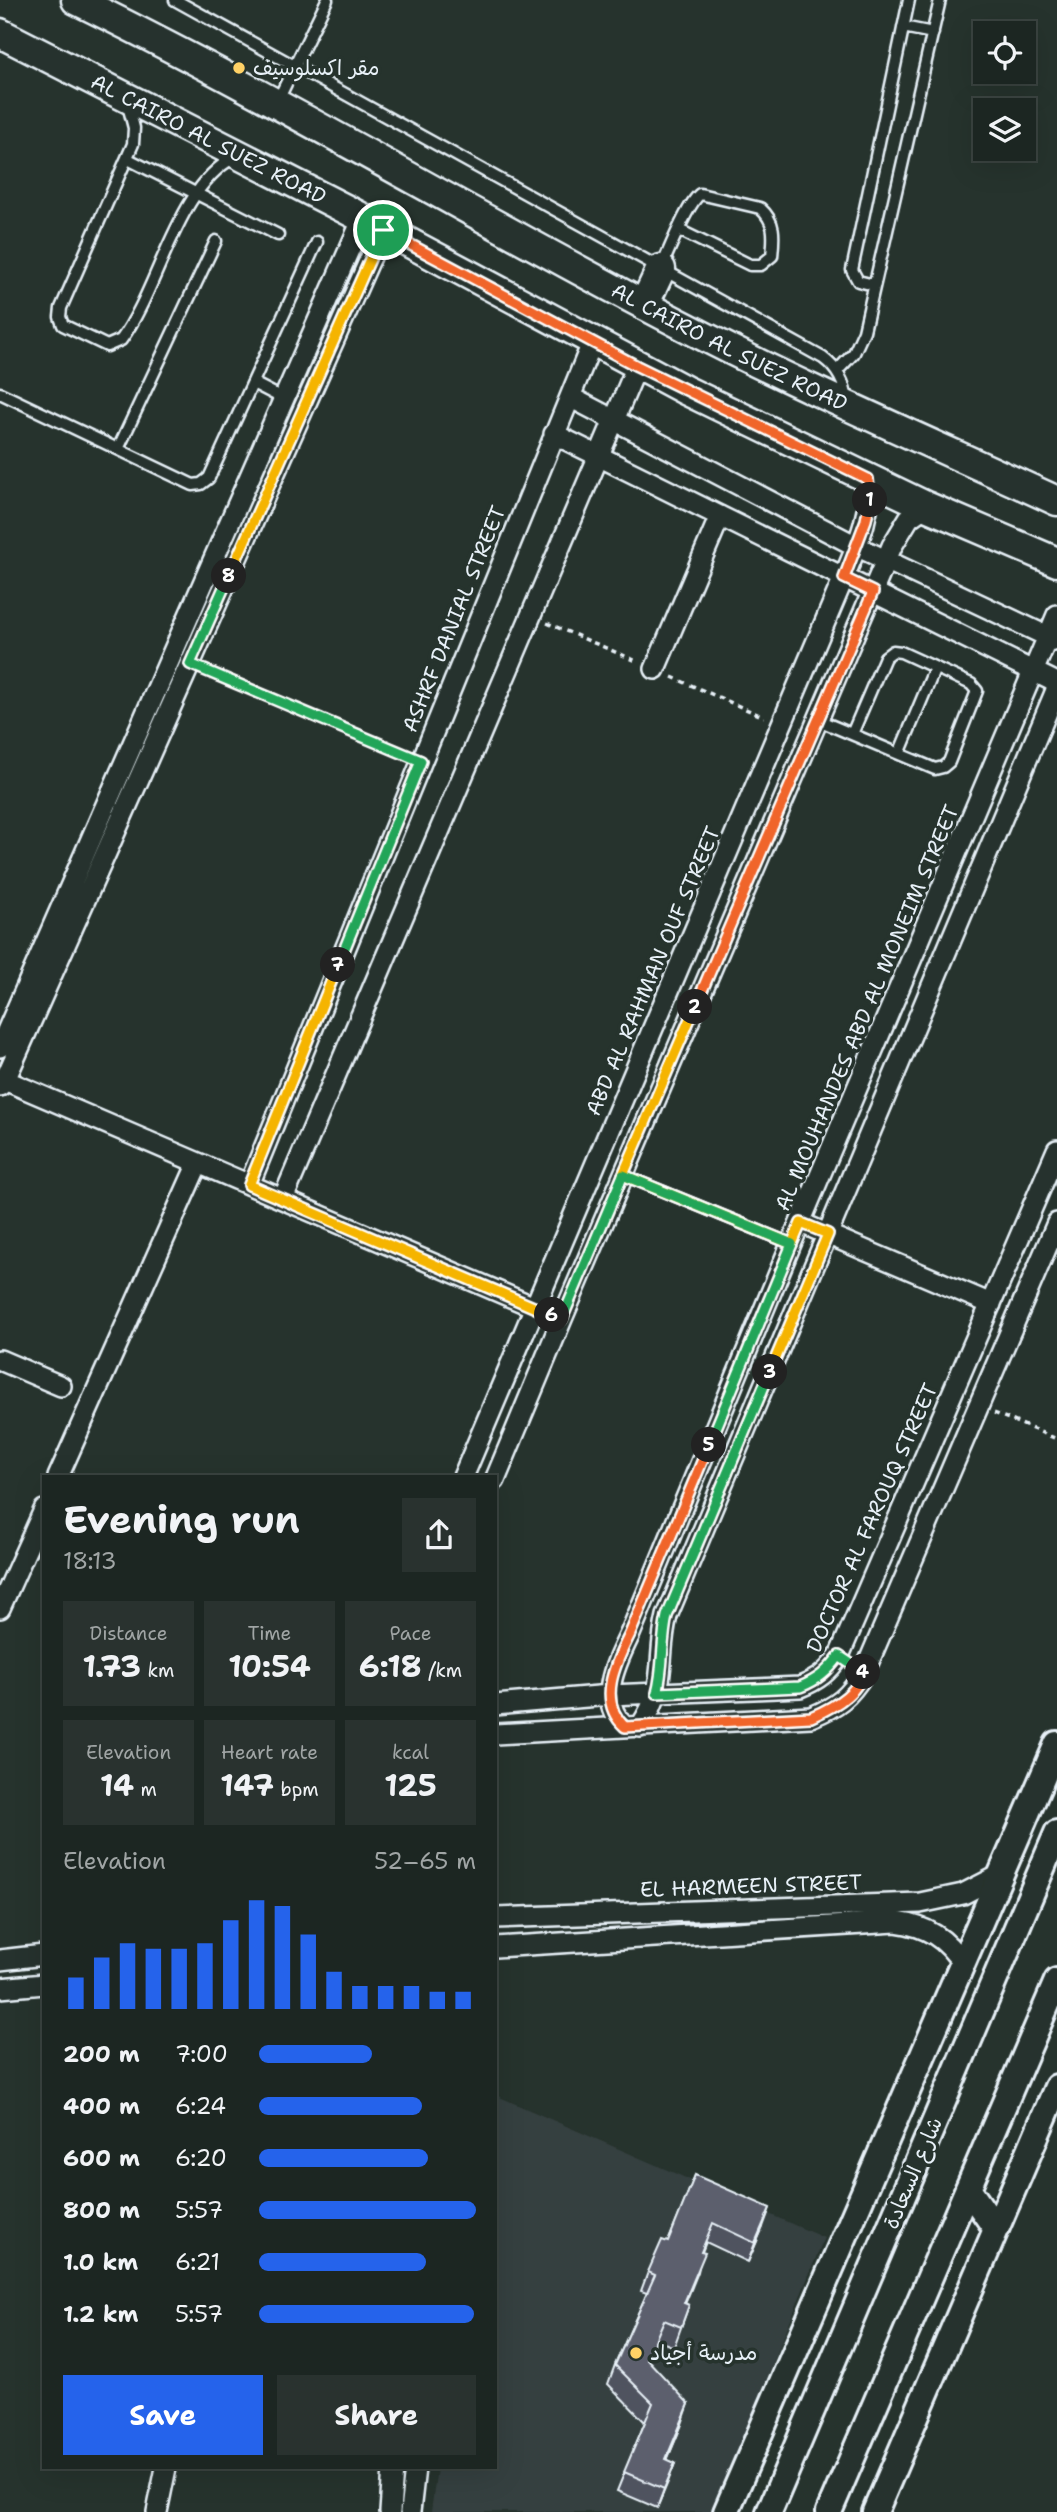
<!DOCTYPE html>
<meta charset="utf-8">
<style>
:root{--surface:#1c2622;--page:#29322f;--text:#f1f3f6;--muted:#a0a5a5;--line:#3a4340;--accent:#2563eb}
body{margin:0;font-family:"Shantell Sans","Playpen Sans Arabic",sans-serif;background:var(--page);color:var(--text);height:100vh;display:flex;flex-direction:column;font-size:26px;white-space:nowrap}
*{box-sizing:border-box;margin:0}
p{font-size:23px;color:var(--muted)}
.icon{flex:none;width:38px;height:38px;fill:none;stroke:currentColor;stroke-width:2;stroke-linecap:round;stroke-linejoin:round}
.map{position:relative;flex:1;overflow:hidden}
.details{position:absolute;left:42px;top:1475px;width:455px;height:994px;display:flex;flex-direction:column;background:var(--surface);border-radius:0px;box-shadow:0 7px 28px #0002,0 0 0 2px var(--line)}
.details>*{flex:none}
.tools{position:absolute;left:973px;top:21px;display:grid;gap:14px}
.tools a{display:grid;place-items:center;width:63px;height:63px;border-radius:0px;background:var(--surface);box-shadow:0 7px 28px #0002,0 0 0 2px var(--line);font-size:35px}
.pin{position:absolute;display:grid;place-items:center;width:60px;height:60px;color:#fff;margin:-30px;border:4px solid #fff;border-radius:50%;box-shadow:0 2px 7px #0007}
.km{position:absolute;width:35px;height:35px;margin:-18px;border-radius:50%;background:#222;color:#fff;font-size:19px;line-height:35px;text-align:center}
.round{display:grid;place-items:center;flex:none;width:74px;height:74px;border-radius:0px;background:var(--page)}
.head{display:flex;align-items:center;justify-content:space-between;height:119px;padding:0 21px}
h1{font-size:38px;font-weight:700;line-height:52px}
.stats{display:grid;grid-template-columns:repeat(3,1fr);gap:10px;height:119px;padding:7px 21px}
.stats div{display:grid;align-content:center;border-radius:0px;background:var(--page);text-align:center}
.stats b{font-size:30px;font-weight:700}
.stats small{font-size:19px;font-weight:400}
.stats p{font-size:19px}
.chart{height:196px;padding:14px 21px}
.chart p{display:flex;justify-content:space-between}
.chart svg{width:100%;height:126px;margin-top:7px;stroke:var(--accent);stroke-width:6}
.action{display:flex;gap:14px;margin-top:auto;padding:14px 21px}
.action a{flex:1;height:80px;border-radius:0px;background:var(--accent);color:#fff;font-size:28px;font-weight:700;line-height:80px;text-align:center}
.action a+a{background:var(--page);color:var(--text)}
ul{padding:0 21px;list-style:none;font-size:23px}
li{display:grid;grid-template-columns:112px 84px 1fr;align-items:center;height:52px}
li i{height:18px;border-radius:9px;background:var(--accent)}
.map>svg:first-child{display:block}
.built{fill:#364040}
.lines{fill:none;stroke-linecap:round;stroke-linejoin:round}
.service-casing{stroke:#e8f1f8;stroke-width:15}
.minor-casing{stroke:#e8f1f8;stroke-width:24}
.tertiary-casing{stroke:#e8f1f8;stroke-width:30}
.secondary-casing{stroke:#e8f1f8;stroke-width:33}
.path{stroke:#e8f1f8;stroke-width:3.5;stroke-dasharray:5 5;stroke-linecap:butt}
.service{stroke:#26332d;stroke-width:10}
.minor{stroke:#26332d;stroke-width:19}
.tertiary{stroke:#26332d;stroke-width:24}
.secondary{stroke:#26332d;stroke-width:28}
.wall{fill:#4f525e;stroke:#e8f1f8;stroke-width:2}
.shaded-wall{fill:#40424c;stroke:#e8f1f8;stroke-width:2}
.building{fill:#5c5f6d;stroke:#e8f1f8;stroke-width:2}
.split-1-casing{stroke:#fff;stroke-width:14}
.split-2-casing{stroke:#fff;stroke-width:14}
.split-3-casing{stroke:#fff;stroke-width:14}
.split-4-casing{stroke:#fff;stroke-width:14}
.split-5-casing{stroke:#fff;stroke-width:14}
.split-6-casing{stroke:#fff;stroke-width:14}
.split-7-casing{stroke:#fff;stroke-width:14}
.split-8-casing{stroke:#fff;stroke-width:14}
.split-9-casing{stroke:#fff;stroke-width:14}
.split-1{stroke:#f0652b;stroke-width:9}
.split-2{stroke:#f0652b;stroke-width:9}
.split-3{stroke:#f5b400;stroke-width:9}
.split-4{stroke:#22a559;stroke-width:9}
.split-5{stroke:#f0652b;stroke-width:9}
.split-6{stroke:#22a559;stroke-width:9}
.split-7{stroke:#f5b400;stroke-width:9}
.split-8{stroke:#22a559;stroke-width:9}
.split-9{stroke:#f5b400;stroke-width:9}
.poi-dot{fill:#ffd166;stroke:#26332d;stroke-width:2.5}
.labels{text-anchor:middle;dominant-baseline:central;stroke-width:7;stroke-linejoin:round;paint-order:stroke}
.poi-label{font-size:21px;fill:#e8f1f8;stroke:#26332d;text-anchor:start}
.street-label{font-size:21px;fill:#e8f1f8;stroke:#26332d}
</style>
<div class="map">
<svg width="1057" height="2512" viewBox="0 0 1057 2512">
<rect width="100%" height="100%" fill="#26332d"/>
<filter id="ink" filterUnits="userSpaceOnUse"><feTurbulence type="fractalNoise" baseFrequency=".0143" numOctaves="2"/><feDisplacementMap in="SourceGraphic" scale="14" xChannelSelector="R" yChannelSelector="G"/><feConvolveMatrix kernelMatrix="1 2 1 2 8 2 1 2 1" color-interpolation-filters="sRGB"/></filter>
<g filter="url(#ink)">
<path class="built" d="M495 2095 824 2238 712 2512H431L437 2468H495Z"/>
<g class="lines">
<g class="service-casing">
<path id="service" d="M175 0 823 358C838 369 845 383 847 401
M903 27 933 33
M277 102 327 0
M128 105 134 128 133 144 61 308 60 317 63 325 107 346 121 340C159 289 177 186 235 157
M128 159 278 235
M661 268C669 251 687 204 700 194L760 208C776 222 774 236 772 256L761 265H750L679 230
M874 285 858 281 852 270 909 0
M837 371 854 353 864 331 940 0
M253 383 284 399
M0 393 193 485 201 484 209 478 317 242
M118 449 216 241
M818 720 935 769 943 767 949 762 977 691 971 684 901 652 893 651 885 657 852 734
M899 754 935 668"/>
</g>
<g class="minor-casing">
<path id="minor" d="M570 397 856 546 1057 641
M554 434 1057 683
M655 669 720 516
M0 1047 363 218
M0 1078 562 1319
M0 1086 5 1080 383 230
M249 1185 592 343
M283 1199 637 366
M801 1223 991 1304
M0 1360 61 1386
M58 1477 198 1163
M463 1477 844 577C857 545 872 515 868 479
M495 1480 562 1319 892 546 909 518 926 506
M0 1608 44 1510
M495 1705 610 1695 800 1687C818 1680 828 1672 839 1656L1057 1150
M625 1727C596 1701 616 1663 630 1634L791 1244 1057 615
M640 1727C669 1684 656 1660 667 1616L1057 688
M495 1734 811 1717C838 1706 849 1697 864 1673L1057 1223
M495 1918 920 1903 963 1894 1002 1874
M495 1947 896 1922C927 1926 946 1938 963 1964
M0 1960 44 1955
M0 1988 44 1984
M157 2512 166 2468
M390 2512 393 2468
M410 2512 415 2468"/>
</g>
<g class="tertiary-casing">
<path id="tertiary" d="M968 2189 996 2229
M726 2512 1057 1744
M769 2512 1057 1833
M829 2512 1057 1981
M875 2512 1057 2087"/>
</g>
<g class="secondary-casing">
<g id="secondary">
<path id="s1" d="M76 0C283 101 481 221 686 327 807 390 933 444 1057 501"/>
<path id="s2" d="M0 33 363 218 685 390 926 506 1057 562"/>
<path d="M644 305 661 269"/>
</g>
</g>
<path class="path" d="M547 623 639 662
M207 671 406 754
M672 677 764 717
M641 1182 773 1237
M994 1413 1057 1439"/>
<use href="#service" class="service"/>
<use href="#minor" class="minor"/>
<use href="#tertiary" class="tertiary"/>
<use href="#secondary" class="secondary"/>
</g>
<path class="wall" d="M695 2175 763 2227 748 2262 706 2242 702 2252 698 2272 685 2304 689 2305 674 2347 657 2340 648 2360 682 2424 667 2460 675 2463 657 2508 617 2491 645 2422 608 2384 615 2365 647 2293 641 2291 648 2272 668 2242Z"/>
<path class="shaded-wall" d="M770 2208 763 2227 748 2262 755 2243Z
M689 2404 682 2424 659 2479 666 2459Z
M675 2463 668 2482 657 2508 664 2489Z"/>
<path class="building" d="M695 2175 770 2208 755 2243 713 2223 701 2252 705 2253 684 2303 689 2305 681 2327 664 2320 647 2359 689 2404 666 2459 675 2463 664 2489 624 2472 653 2403 615 2365 655 2275 648 2272 662 2240 668 2242Z"/>
</g>
<g class="lines" filter="url(#ink)">
<g class="split-1-casing">
<path id="split-1" d="M383 230 637 366 868 479 870 500"/>
</g>
<g class="split-2-casing">
<path id="split-2" d="M695 1007 873 592 844 578 866 520 870 500"/>
</g>
<g class="split-3-casing">
<path id="split-3" d="M695 1007 623 1175 792 1244 801 1223 828 1234 770 1372"/>
</g>
<g class="split-4-casing">
<path id="split-4" d="M770 1372 667 1616C661 1642 664 1668 657 1693L800 1687C818 1680 828 1671 839 1656L863 1672"/>
</g>
<g class="split-5-casing">
<path id="split-5" d="M709 1445 630 1634C616 1662 596 1701 625 1727L811 1717C832 1708 858 1694 863 1672"/>
</g>
<g class="split-6-casing">
<path id="split-6" d="M552 1315 562 1319 623 1175 792 1244 709 1445"/>
</g>
<g class="split-7-casing">
<path id="split-7" d="M338 965 249 1185 552 1315"/>
</g>
<g class="split-8-casing">
<path id="split-8" d="M229 576 190 664 421 761 338 965"/>
</g>
<g class="split-9-casing">
<path id="split-9" d="M229 576 383 230"/>
</g>
<use href="#split-1" class="split-1"/>
<use href="#split-2" class="split-2"/>
<use href="#split-3" class="split-3"/>
<use href="#split-4" class="split-4"/>
<use href="#split-5" class="split-5"/>
<use href="#split-6" class="split-6"/>
<use href="#split-7" class="split-7"/>
<use href="#split-8" class="split-8"/>
<use href="#split-9" class="split-9"/>
</g>
<g class="poi-dot">
<circle cx="239" cy="68" r="7"/>
<circle cx="636" cy="2353" r="7"/>
</g>
<g class="labels">
<g class="poi-label">
<text x="253" y="68">مقر اكسلوسيف</text>
<text x="650" y="2353">مدرسة أجياد</text>
</g>
<g class="street-label">
<text stroke="none"><textPath href="#s2" startOffset="234">AL CAIRO AL SUEZ ROAD</textPath></text>
<text stroke="none"><textPath href="#s1" startOffset="740">AL CAIRO AL SUEZ ROAD</textPath></text>
<text transform="translate(454 619) rotate(-68)">ASHRF DANIAL STREET</text>
<text transform="translate(653 971) rotate(-67)">ABD AL RAHMAN OUF STREET</text>
<text transform="translate(867 1008) rotate(-67)">AL MOUHANDES ABD AL MONEIM STREET</text>
<text transform="translate(872 1518) rotate(-66)">DOCTOR AL FAROUQ STREET</text>
<text transform="translate(751 1886) rotate(-2)">EL HARMEEN STREET</text>
<text transform="translate(913 2173) rotate(-67)">شارع السعادة</text>
</g>
</g>
</svg>
<div class="tools">
<a><svg class="icon" aria-label="locate" viewBox="0 0 24 24"><circle cx="12" cy="12" r="6"/><path d="M12 2v4M12 18v4M2 12h4M18 12h4"/></svg></a>
<a><svg class="icon" aria-label="layers" viewBox="0 0 24 24"><path d="M12 4l9 5-9 5-9-5zM3 14l9 5 9-5"/></svg></a>
</div>
<div class="pin" style="left:383px;top:230px;background:#1e9e55"><svg class="icon" aria-label="arrive" viewBox="0 0 24 24"><path d="M6 21V4h12l-3 4 3 4H6"/></svg></div>
<b class="km" style="left:870px;top:500px">1</b>
<b class="km" style="left:695px;top:1007px">2</b>
<b class="km" style="left:770px;top:1372px">3</b>
<b class="km" style="left:863px;top:1672px">4</b>
<b class="km" style="left:709px;top:1445px">5</b>
<b class="km" style="left:552px;top:1315px">6</b>
<b class="km" style="left:338px;top:965px">7</b>
<b class="km" style="left:229px;top:576px">8</b>
<section class="details">
<div class="head"><div><h1>Evening run</h1><p>18:13</p></div><a class="round"><svg class="icon" aria-label="share" viewBox="0 0 24 24"><path d="M12 15V3M7 8l5-5 5 5M5 13v7h14v-7"/></svg></a></div>
<div class="stats">
<div><p>Distance</p><b>1.73<small> km</small></b></div>
<div><p>Time</p><b>10:54</b></div>
<div><p>Pace</p><b>6:18<small> /km</small></b></div>
</div>
<div class="stats">
<div><p>Elevation</p><b>14<small> m</small></b></div>
<div><p>Heart rate</p><b>147<small> bpm</small></b></div>
<div><p>kcal</p><b>125</b></div>
</div>
<div class="chart"><p><span>Elevation</span>52–65 m</p>
<svg viewBox="0 0 160 44" preserveAspectRatio="none"><path d="M5 44V33M15 44V26M25 44V21M35 44V23M45 44V23M55 44V21M65 44V13M75 44V6M85 44V8M95 44V18M105 44V31M115 44V36M125 44V36M135 44V36M145 44V38M155 44V38"/></svg>
</div>
<ul>
<li><b>200 m</b>7:00<i style="width:52%"></i></li>
<li><b>400 m</b>6:24<i style="width:75%"></i></li>
<li><b>600 m</b>6:20<i style="width:78%"></i></li>
<li><b>800 m</b>5:57<i style="width:100%"></i></li>
<li><b>1.0 km</b>6:21<i style="width:77%"></i></li>
<li><b>1.2 km</b>5:57<i style="width:99%"></i></li>
</ul>
<div class="action"><a>Save</a><a>Share</a></div>
</section>
</div>
